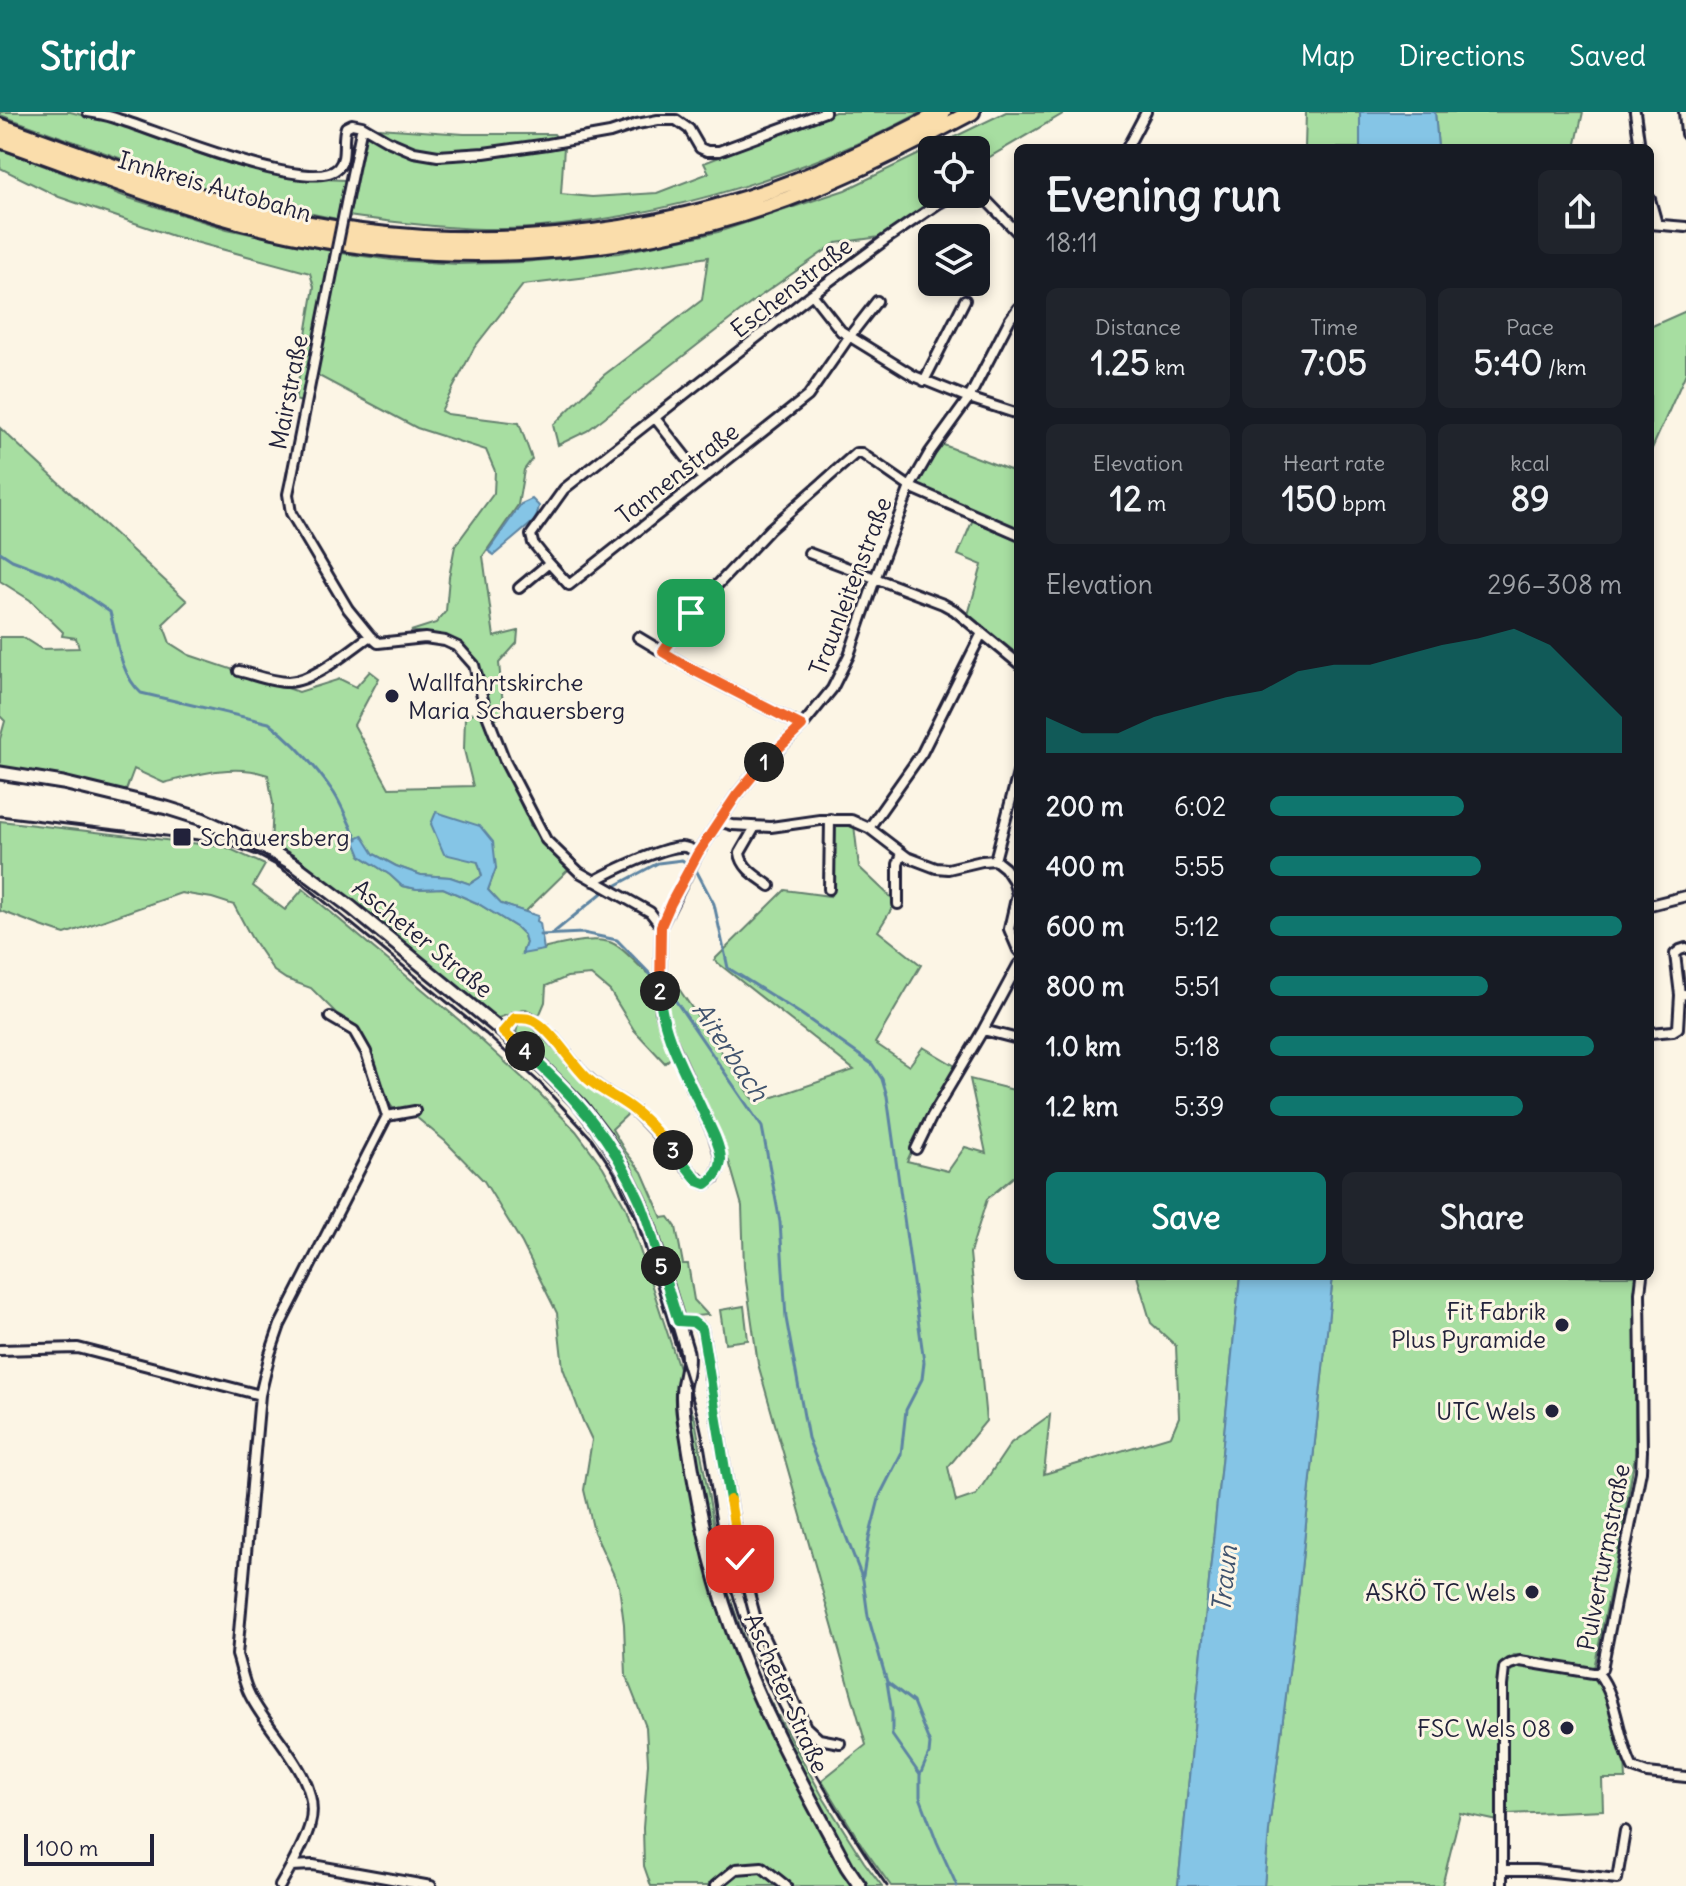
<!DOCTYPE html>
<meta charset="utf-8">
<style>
:root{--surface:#171b24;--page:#20242c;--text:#f1f3f6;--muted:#9ea1a6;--accent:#0f766e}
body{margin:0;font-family:Delius,sans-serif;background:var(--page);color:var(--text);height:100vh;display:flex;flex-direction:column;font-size:30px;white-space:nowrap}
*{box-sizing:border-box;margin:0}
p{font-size:26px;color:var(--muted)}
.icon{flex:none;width:44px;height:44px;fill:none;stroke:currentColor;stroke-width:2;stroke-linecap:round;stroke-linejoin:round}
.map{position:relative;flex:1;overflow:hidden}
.sheet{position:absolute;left:1014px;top:32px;width:640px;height:1136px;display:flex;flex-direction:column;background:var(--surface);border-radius:12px;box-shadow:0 4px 12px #0003}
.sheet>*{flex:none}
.buttons{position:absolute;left:918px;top:24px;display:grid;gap:16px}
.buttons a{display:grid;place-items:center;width:72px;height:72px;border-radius:12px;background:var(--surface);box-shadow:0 4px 12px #0003;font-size:40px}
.scale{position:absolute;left:24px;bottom:20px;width:130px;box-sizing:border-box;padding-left:8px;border:4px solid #22223b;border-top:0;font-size:22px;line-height:28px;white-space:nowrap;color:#22223b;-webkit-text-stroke:6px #fcf5e5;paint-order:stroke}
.pin{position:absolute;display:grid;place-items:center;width:68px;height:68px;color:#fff;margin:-34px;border-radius:16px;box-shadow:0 4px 12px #0006}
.km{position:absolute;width:40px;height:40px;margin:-20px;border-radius:50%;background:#222;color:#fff;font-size:22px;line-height:40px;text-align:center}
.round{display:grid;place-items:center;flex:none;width:84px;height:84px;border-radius:12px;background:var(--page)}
.headline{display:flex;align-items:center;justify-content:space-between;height:136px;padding:0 32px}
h1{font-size:44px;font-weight:700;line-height:60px}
.stats{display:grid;grid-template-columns:repeat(3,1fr);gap:12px;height:136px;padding:8px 32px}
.stats div{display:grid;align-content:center;border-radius:12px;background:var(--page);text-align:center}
.stats b{font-size:34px;font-weight:700}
.stats small{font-size:22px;font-weight:400}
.stats p{font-size:22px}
.chart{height:224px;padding:16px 32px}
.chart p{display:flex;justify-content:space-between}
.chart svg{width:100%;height:144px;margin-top:8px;fill:var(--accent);opacity:.7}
.primary-button{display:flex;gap:16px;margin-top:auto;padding:16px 32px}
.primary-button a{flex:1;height:92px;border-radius:12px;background:var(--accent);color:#fff;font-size:32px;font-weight:700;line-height:92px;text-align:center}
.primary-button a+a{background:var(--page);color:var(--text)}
ul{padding:0 32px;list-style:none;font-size:26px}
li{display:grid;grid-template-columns:128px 96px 1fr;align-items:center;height:60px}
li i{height:20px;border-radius:10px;background:var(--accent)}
header{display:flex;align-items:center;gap:48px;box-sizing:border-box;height:112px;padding:0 40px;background:var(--accent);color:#fff}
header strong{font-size:38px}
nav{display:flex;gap:44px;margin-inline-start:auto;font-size:28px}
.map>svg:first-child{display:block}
.green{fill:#a7dea1;stroke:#64806e;stroke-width:2}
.water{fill:#85c5e6;stroke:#5d84a2;stroke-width:2}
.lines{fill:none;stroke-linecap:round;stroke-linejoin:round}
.stream{stroke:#5d84a2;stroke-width:3}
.street-casing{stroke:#22223b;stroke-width:14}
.secondary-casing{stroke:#22223b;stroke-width:17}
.highway-casing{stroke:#22223b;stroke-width:20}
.street{stroke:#fcf5e5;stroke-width:8}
.secondary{stroke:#fcf5e5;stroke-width:11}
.highway{stroke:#faddab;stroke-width:14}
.rail{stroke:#22223b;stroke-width:3}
.street-bridge-casing{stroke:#22223b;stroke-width:14;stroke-linecap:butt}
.street-bridge{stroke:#fcf5e5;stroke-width:8}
.split-1-casing{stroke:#fff;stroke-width:16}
.split-2-casing{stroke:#fff;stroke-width:16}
.split-3-casing{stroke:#fff;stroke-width:16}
.split-4-casing{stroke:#fff;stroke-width:16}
.split-5-casing{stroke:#fff;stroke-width:16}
.split-6-casing{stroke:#fff;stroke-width:16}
.split-7-casing{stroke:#fff;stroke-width:16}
.split-1{stroke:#f0652b;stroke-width:10}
.split-2{stroke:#f0652b;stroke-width:10}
.split-3{stroke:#22a559;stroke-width:10}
.split-4{stroke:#f5b400;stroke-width:10}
.split-5{stroke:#22a559;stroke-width:10}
.split-6{stroke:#22a559;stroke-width:10}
.split-7{stroke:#f5b400;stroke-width:10}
.poi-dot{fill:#22223b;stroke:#fcf5e5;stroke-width:3}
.labels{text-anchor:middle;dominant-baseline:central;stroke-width:6;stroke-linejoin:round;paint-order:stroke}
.street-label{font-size:24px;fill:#22223b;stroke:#fcf5e5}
.poi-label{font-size:24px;fill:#22223b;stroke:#fcf5e5;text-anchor:end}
.water-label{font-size:26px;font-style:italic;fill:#40536e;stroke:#fcf5e5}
</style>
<header>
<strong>Stridr</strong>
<nav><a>Map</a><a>Directions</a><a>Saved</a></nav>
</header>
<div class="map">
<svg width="1686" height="1774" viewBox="0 0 1686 1774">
<rect width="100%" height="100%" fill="#fcf5e5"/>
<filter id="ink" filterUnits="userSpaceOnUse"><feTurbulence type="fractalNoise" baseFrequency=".0125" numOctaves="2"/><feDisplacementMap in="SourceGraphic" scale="16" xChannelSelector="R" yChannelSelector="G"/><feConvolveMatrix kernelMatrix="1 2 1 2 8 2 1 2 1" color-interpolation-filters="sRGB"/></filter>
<g filter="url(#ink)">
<path class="green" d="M0 0H70L132 15 214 47 253 58 298 66 345 68 337 107 279 95 197 74 0 3Z
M835 0H921C885 20 848 36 810 51 719 86 628 108 531 116 470 120 408 112 348 104L365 15 464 22H554L564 35 561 82 592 85 657 81 709 61 704 51Z
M1006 0H1066L976 53V38H932V82H948L936 87 880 125 836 131 759 185 587 319 558 333 553 313 604 263 702 188 708 145 588 165 523 173 474 236 441 299 447 302 519 311 532 347 524 358 518 393 483 444 494 525 518 519 517 531 499 551 504 603 493 608C484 578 481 540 448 527 437 522 423 521 411 519L436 511 446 499 449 465 455 434 494 381 495 359 486 338 417 316 315 262 341 141 392 148 458 152 524 150 619 141 718 120 845 78Z
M1306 0H1360V36H1305Z
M1435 0H1583L1575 36H1438Z
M0 37 129 86 227 117 331 139 302 290 295 288 314 175 310 161 173 124 59 85 0 56Z
M1686 199V261L1650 341V215Z
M0 316 187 489 163 512 170 531 189 543 299 580 340 567 356 575 370 559 379 566 354 613 389 676 473 674 464 638 465 604 479 599 531 715 568 758 525 800 501 792 488 778 496 756 478 750 482 764 470 772 450 765 421 763 396 754 374 742 361 744 390 763 402 774 417 777 443 776 477 791 516 815 524 823 526 831 522 841C545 838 593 821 614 832 635 843 644 871 671 865L756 991 854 958 714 848 785 778 830 784 834 714 854 713 859 755 896 790 878 819 921 853 875 931 909 954 923 935 957 955 929 1001 907 1049 948 1059 965 1035 986 1041 970 967 1018 979V1061L987 1087 970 1141 986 1309 948 1355 956 1390 976 1383 1011 1331 1050 1303 1044 1362 1171 1324 1179 1305 1176 1234 1151 1211 1137 1164H1240L1178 1774H891L863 1735 822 1668 866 1633 758 1252 744 1155 742 1094 729 1049 722 1042 677 940 665 951 634 918 610 879 591 863 567 865 546 874 545 890 539 904 526 897 495 907 271 733 273 692 268 663C235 651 198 662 164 671L134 657 125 681 52 664 0 656V627L5 609 0 604V525H22L41 537 79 536 76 526 62 524 63 520 30 488 0 469Z
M941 332 1018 361V545L968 503 982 453 958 443 974 405 914 376 927 352Z
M0 709 226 735 265 753 253 774 285 798 303 777 459 908 539 981 576 1019 603 1055 626 1096 680 1259 676 1282 682 1325 705 1442 724 1513 758 1597 841 1754 855 1774H651L644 1754 643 1716 648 1651 646 1615 626 1564 624 1512 619 1474 594 1420 584 1378 592 1328 583 1309 563 1256 557 1201 522 1131 484 1069 445 1029 416 1005 415 996 395 999 384 984 376 956 357 914 336 901 311 876 286 867 274 859 251 825 234 793 212 786 181 781 65 822C43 816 22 806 0 799Z
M528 911 593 976 608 989 631 999 612 1017 625 1039 642 1060 662 1106 669 1105 676 1115 683 1152H688L694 1188 708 1203 682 1205 652 1110 635 1065 617 1034 581 986 516 921 518 912Z
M1333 1164H1641L1635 1254V1344L1620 1432 1594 1556 1514 1543 1503 1550 1499 1626 1498 1709 1460 1701 1442 1774H1264L1270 1708 1295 1513Z
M744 1194 748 1228 725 1231 720 1198Z
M687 1288 695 1307 720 1449 729 1483 755 1557 766 1582 824 1687 864 1750 882 1774H865L844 1740 758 1575 724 1478 707 1408 687 1302Z
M1525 1553 1593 1566 1602 1573 1608 1582 1625 1648 1626 1667H1602L1603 1698 1508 1702 1507 1564 1513 1555Z"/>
<path class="water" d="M1360 0H1435L1438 36H1360Z
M532 387 539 394 537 403 534 409 494 443 488 439 521 392Z
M436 700 480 714 493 730 496 756 488 778 501 792 538 804 537 809 540 811 544 838 522 842 526 831 524 823 516 815 477 791 443 776 417 777 402 774 390 763 361 744 354 727 362 723 374 742 396 754 421 763 450 765 470 772 482 764 478 750 444 742 431 712Z
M1240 1164H1333L1295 1513 1270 1708 1264 1774H1178Z"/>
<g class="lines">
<path class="stream" d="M0 440 12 448 60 466 110 500C117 527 120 562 141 581L269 611C295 631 316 655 334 681 343 695 349 712 357 727
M552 822 602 781 658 751 682 748 696 758 714 792 728 856 801 902 872 952 882 967 887 984 924 1250 922 1267 906 1298 901 1342 880 1383 869 1426 863 1464
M540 823 583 821 617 828 658 870
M663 875 673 885 762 1015 780 1110 786 1206 808 1326 863 1468 868 1504 887 1570 892 1601V1623L920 1663V1685L937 1730 957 1774
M887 1570 913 1590 930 1632 929 1642 920 1663"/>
<g class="street-casing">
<path id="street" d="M88 0C98 2 108 3 118 7 155 18 311 84 338 56 348 46 341 27 346 15L352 12 362 14 388 29 414 40 438 44 484 41 548 32 610 21 637 12 658 8H676L689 17 700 36 707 39H719L825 0
M1635 0 1640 36
M1684 0 1686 22
M1127 36 1146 0
M967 82 988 90 1018 121
M347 86 362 14
M1650 87 1657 112
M1650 112 1686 115
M335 146 291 368 288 382 291 401 348 497 370 524 378 531 425 526 445 529 458 535 474 553 487 603 505 649 546 728 579 760 650 800 661 814
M812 182 841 219 914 264 969 286 1018 302
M924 269 965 188
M655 306 703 367
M809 441 943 492 954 498 1018 551
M549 451 533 431 531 423 564 377 812 182 885 128 939 91 956 82
M519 476 549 451 569 473 808 284 849 225 877 189
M638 525 693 558 802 614
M663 540 691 501 770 417 856 341H861L910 375 1018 422
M239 559C255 563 272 570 288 570 314 569 349 539 370 524
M719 709 732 713 771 715 820 708H851L869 716 907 745 936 756 948 757 982 749 995 748 1005 756 1013 768 1017 782 1009 817 1018 838
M755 715 740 741C742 757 758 765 770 774
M869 716 922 641 982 521
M995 748 1018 661
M594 769C612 759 660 736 680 735 686 734 693 738 698 741
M829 777 830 707
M898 792V752L902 742
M1650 793 1686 784
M1686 836 1680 838 1675 842 1680 883 1686 882
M330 905 354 919 366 940 387 1004
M983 918 1018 927
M503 920 515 906C525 906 531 906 538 912 558 926 570 950 588 966 599 977 611 983 623 990 636 998 645 1010 655 1020 667 1032 693 1067 706 1072L714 1066 719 1056 721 1047 714 1024 669 924 661 899 660 884 661 814 698 741 736 684 758 657 802 614 832 577 849 543 875 467 910 375 930 340 969 286 1010 207 1018 196
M1650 921 1673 919 1678 916 1680 883
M387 1004 415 999
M916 1037 932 1004 983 918 1018 853
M678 1209 693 1210 702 1217 740 1447 757 1511 806 1615 819 1627 840 1631
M0 1238 78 1236 260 1283
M1598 1561C1619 1588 1617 1626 1633 1656L1647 1661 1686 1665
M291 1754 313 1753 431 1774
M1502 1758H1535L1617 1767 1625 1719
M280 1774C290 1756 305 1732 310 1712 323 1665 265 1619 248 1579 243 1568 241 1555 237 1543L260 1283 270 1242 280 1213 387 1004
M715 1774 736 1757 762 1755 786 1774
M1502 1774V1574L1504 1556 1510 1552 1520 1549 1593 1561H1598L1602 1557 1641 1359 1642 1339 1640 1181 1642 1164"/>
</g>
<g class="secondary-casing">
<path id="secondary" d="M0 661 63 671 167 696 202 707 267 737 295 753 352 796 503 920 544 957 581 994 604 1024 623 1055 641 1092 649 1114 687 1240C689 1253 685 1263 683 1275 681 1291 684 1308 687 1324 697 1388 709 1452 731 1514 760 1598 805 1676 847 1755L860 1774"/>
</g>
<g class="highway-casing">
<path id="highway" d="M0 14C84 43 167 77 253 99 430 145 624 135 795 69 846 49 895 25 943 0
M0 28C89 59 177 95 269 117 439 157 623 147 787 87 851 63 912 32 972 0"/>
</g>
<use href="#street" class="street"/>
<use href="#secondary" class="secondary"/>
<use href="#highway" class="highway"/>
<path class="rail" d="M0 704 207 729 232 734 257 743 276 753 297 767 486 922 541 972 592 1027 614 1060 636 1106 695 1295C710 1345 711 1399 724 1450 741 1524 775 1591 813 1656 836 1696 860 1736 887 1774"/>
<g class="street-bridge-casing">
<path id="street-bridge" d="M335 146 347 86"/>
</g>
<use href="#street-bridge" class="street-bridge"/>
</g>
</g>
<g class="lines" filter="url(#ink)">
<g class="split-1-casing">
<path id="split-1" d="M691 501 663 540 693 558 802 614 764 650"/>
</g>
<g class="split-2-casing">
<path id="split-2" d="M660 879 661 814 671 791 698 741 736 684 764 650"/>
</g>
<g class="split-3-casing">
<path id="split-3" d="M660 879C660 921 689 967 706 1006 712 1018 720 1033 721 1047 721 1058 714 1066 706 1072L698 1069 673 1038"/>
</g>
<g class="split-4-casing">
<path id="split-4" d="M525 939 503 920 515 906C525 906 531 906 539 912 558 926 570 950 588 967 599 977 612 983 624 991 643 1003 658 1022 673 1038"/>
</g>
<g class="split-5-casing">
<path id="split-5" d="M525 939C575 985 612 1025 640 1089 649 1110 654 1132 661 1154"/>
</g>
<g class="split-6-casing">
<path id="split-6" d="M661 1154 678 1209 693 1210 702 1217 730 1388"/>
</g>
<g class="split-7-casing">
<path id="split-7" d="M730 1388 740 1447"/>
</g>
<use href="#split-1" class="split-1"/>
<use href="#split-2" class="split-2"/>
<use href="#split-3" class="split-3"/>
<use href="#split-4" class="split-4"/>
<use href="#split-5" class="split-5"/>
<use href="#split-6" class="split-6"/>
<use href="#split-7" class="split-7"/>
</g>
<g class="poi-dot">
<circle cx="392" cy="584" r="8"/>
<rect x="172" y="715" width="20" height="20" rx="4"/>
<circle cx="1562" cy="1213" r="8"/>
<circle cx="1552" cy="1299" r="8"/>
<circle cx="1532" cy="1480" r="8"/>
<circle cx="1567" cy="1616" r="8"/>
</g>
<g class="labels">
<g class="street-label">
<text transform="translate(215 74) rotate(16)">Innkreis Autobahn</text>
<text transform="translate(791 175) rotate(-38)">Eschenstraße</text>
<text transform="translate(288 280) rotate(-79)">Mairstraße</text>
<text transform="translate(677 361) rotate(-38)">Tannenstraße</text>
<text transform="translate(850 474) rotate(-69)">Traunleitenstraße</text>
<text transform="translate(423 826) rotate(39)">Ascheter Straße</text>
<text transform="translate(1603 1445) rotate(-79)">Pulverturmstraße</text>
<text transform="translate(787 1581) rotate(66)">Ascheter Straße</text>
</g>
<g class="poi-label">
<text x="408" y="570" text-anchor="start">Wallfahrtskirche<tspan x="408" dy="28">Maria Schauersberg</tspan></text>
<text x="200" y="725" text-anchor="start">Schauersberg</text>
<text x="1546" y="1199">Fit Fabrik<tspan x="1546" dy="28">Plus Pyramide</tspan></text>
<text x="1536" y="1299">UTC Wels</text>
<text x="1516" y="1480">ASKÖ TC Wels</text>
<text x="1551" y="1616">FSC Wels 08</text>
</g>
<g class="water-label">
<text transform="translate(731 939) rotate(56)">Aiterbach</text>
<text transform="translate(1224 1467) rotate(-84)">Traun</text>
</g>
</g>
</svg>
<div class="buttons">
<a><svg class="icon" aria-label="locate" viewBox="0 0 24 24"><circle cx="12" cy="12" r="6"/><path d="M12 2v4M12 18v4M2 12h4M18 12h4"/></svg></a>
<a><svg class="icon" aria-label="layers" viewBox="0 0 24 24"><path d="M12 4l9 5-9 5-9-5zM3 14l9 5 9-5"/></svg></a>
</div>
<div class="scale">100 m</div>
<div class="pin" style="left:691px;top:501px;background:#1e9e55"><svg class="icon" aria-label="arrive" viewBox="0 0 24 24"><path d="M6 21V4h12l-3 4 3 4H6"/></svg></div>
<div class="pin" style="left:740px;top:1447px;background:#d93025"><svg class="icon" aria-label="check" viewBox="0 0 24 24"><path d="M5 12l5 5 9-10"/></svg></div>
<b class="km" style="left:764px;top:650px">1</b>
<b class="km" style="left:660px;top:879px">2</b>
<b class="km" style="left:673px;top:1038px">3</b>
<b class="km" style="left:525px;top:939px">4</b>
<b class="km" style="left:661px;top:1154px">5</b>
<section class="sheet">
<div class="headline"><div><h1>Evening run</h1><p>18:11</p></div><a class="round"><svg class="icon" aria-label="share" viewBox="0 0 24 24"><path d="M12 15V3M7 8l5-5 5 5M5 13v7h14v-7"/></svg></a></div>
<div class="stats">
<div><p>Distance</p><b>1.25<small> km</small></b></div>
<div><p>Time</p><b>7:05</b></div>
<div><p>Pace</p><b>5:40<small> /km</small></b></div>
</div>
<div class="stats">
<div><p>Elevation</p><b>12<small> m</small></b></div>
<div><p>Heart rate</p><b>150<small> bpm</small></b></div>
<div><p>kcal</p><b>89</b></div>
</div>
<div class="chart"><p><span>Elevation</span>296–308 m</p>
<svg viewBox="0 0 160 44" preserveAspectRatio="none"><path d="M0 44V33L10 38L20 38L30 33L40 30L50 27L60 25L70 19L80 17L90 17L100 14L110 11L120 9L130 6L140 11L150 22L160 33V44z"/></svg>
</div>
<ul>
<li><b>200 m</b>6:02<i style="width:55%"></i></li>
<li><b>400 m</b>5:55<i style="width:60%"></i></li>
<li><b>600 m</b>5:12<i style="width:100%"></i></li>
<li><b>800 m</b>5:51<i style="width:62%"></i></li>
<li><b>1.0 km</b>5:18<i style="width:92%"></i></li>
<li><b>1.2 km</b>5:39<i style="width:72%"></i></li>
</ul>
<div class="primary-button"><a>Save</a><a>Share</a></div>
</section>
</div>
